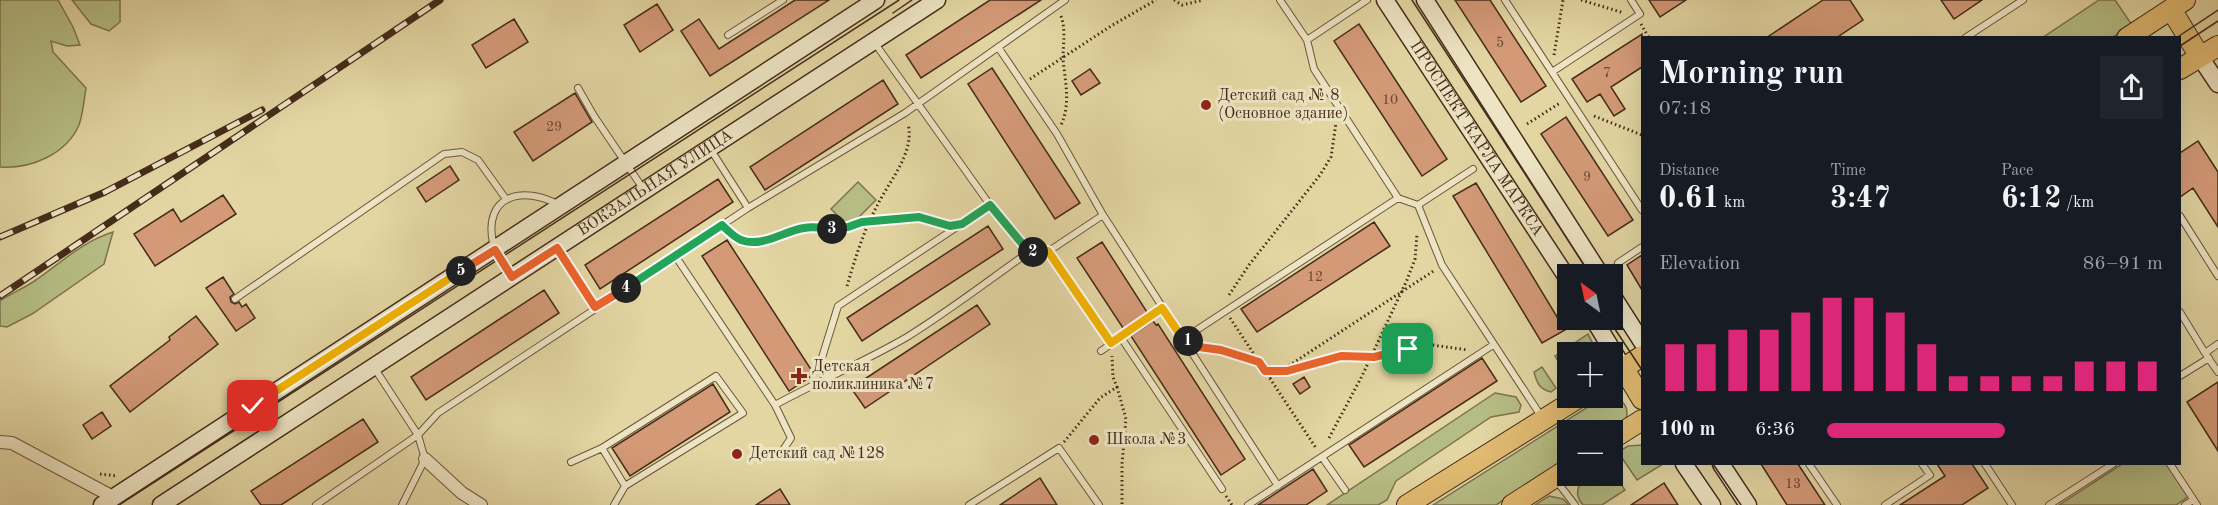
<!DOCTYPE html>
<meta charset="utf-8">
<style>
:root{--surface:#171b24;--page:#20242c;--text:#f1f3f6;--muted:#9ea1a6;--accent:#db2777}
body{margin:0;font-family:"Old Standard TT",serif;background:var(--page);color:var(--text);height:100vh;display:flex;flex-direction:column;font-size:22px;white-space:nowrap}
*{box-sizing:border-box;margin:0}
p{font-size:20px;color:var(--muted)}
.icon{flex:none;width:33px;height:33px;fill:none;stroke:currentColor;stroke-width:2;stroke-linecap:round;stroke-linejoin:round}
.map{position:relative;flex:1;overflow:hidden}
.panel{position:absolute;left:1641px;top:36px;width:540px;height:429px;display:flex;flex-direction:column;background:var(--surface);border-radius:0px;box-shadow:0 6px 24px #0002}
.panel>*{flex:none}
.needle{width:39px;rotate:327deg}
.buttons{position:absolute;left:1557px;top:264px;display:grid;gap:12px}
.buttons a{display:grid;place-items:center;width:66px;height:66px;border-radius:0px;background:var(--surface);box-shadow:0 6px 24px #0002;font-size:30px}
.pin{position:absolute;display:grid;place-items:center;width:51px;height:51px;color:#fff;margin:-26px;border-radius:12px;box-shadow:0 3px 9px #0006}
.km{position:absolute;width:30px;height:30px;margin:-15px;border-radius:50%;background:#222;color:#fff;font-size:16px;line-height:30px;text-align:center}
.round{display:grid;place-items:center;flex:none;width:63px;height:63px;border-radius:0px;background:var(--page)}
.overview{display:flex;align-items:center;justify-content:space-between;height:102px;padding:0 18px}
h1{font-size:33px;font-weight:800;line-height:45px}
.figures{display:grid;grid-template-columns:repeat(3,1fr);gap:9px;height:102px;padding:6px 18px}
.figures div{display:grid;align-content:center}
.figures b{font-size:30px;font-weight:800}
.figures small{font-size:16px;font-weight:400}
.figures p{font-size:16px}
.chart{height:168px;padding:12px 18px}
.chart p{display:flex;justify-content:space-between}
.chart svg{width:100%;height:108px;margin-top:6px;stroke:var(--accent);stroke-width:6}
ul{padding:0 18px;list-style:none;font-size:20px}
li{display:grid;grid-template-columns:96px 72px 1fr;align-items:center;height:45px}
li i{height:15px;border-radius:8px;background:var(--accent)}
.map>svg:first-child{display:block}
.green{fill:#b6bd84;stroke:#7e744f;stroke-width:1.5}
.building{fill:#d49a78;stroke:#452c1a;stroke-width:1.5}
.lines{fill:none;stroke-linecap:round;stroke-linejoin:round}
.lane-casing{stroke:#6c563c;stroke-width:8}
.street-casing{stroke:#6c563c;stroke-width:14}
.secondary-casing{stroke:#452c1a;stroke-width:19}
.primary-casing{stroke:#452c1a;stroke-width:22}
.path{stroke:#452c1a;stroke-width:3;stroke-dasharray:1.5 3;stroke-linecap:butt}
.lane{stroke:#ede4c3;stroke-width:6}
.street{stroke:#ede4c3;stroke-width:12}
.secondary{stroke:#ede4c3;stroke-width:16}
.primary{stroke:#e2bb72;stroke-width:20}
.tram{stroke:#452c1a;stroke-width:1.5}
.rail-casing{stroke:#452c1a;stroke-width:7}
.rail{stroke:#ede4c3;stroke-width:4.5;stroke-dasharray:14;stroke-linecap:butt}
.split-1-casing{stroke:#fff;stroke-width:12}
.split-2-casing{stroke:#fff;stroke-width:12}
.split-3-casing{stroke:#fff;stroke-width:12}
.split-4-casing{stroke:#fff;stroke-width:12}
.split-5-casing{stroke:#fff;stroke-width:12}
.split-6-casing{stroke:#fff;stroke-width:12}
.split-1{stroke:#f0652b;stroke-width:8}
.split-2{stroke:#f5b400;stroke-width:8}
.split-3{stroke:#22a559;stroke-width:8}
.split-4{stroke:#22a559;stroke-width:8}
.split-5{stroke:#f0652b;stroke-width:8}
.split-6{stroke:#f5b400;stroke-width:8}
.poi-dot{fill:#8f2418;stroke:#ede4c3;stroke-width:2}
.labels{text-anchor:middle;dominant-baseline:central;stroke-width:6;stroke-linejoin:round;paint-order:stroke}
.number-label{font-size:14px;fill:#694832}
.poi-label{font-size:16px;fill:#452c1a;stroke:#ede4c3;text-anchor:start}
.street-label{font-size:16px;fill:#452c1a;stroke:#ede4c3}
</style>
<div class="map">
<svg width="2218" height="505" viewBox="0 0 2218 505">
<rect width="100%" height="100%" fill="#e3d6a3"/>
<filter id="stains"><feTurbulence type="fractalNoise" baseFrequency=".00333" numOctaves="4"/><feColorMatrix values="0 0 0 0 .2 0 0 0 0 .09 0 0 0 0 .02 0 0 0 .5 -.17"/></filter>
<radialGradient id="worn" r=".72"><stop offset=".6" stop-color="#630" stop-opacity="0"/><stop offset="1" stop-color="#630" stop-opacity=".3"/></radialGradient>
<path class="green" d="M0 0H58L73 27 80 45 67 46 51 41 53 52 86 88C84 100 83 114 79 125 66 155 30 169 0 167Z
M72 0H120V22L109 31 91 24Z
M2099 0H2115L2132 25 2113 37 2042 38Z
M858 182 876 200 849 227 831 209Z
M113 232 104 264 32 314 7 327 0 326V301C10 294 22 289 33 282 60 264 81 242 113 232Z
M1588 334 1595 348 1594 352H1568L1567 376 1555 356Z
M1542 367 1556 388 1551 392C1539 389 1537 383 1534 372Z
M1495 393 1516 397 1521 405 1519 412 1491 417 1396 481 1387 500 1378 505H1327Z
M1613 396C1620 399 1627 404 1627 413 1627 437 1583 430 1568 430L1567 459 1496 505H1433L1583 410 1603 398Z
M1642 445V464H1663L1637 480 1618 452 1628 446Z
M2122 464H2168L2189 496 2176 505H2059Z
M1613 472 1625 490 1602 505H1583C1578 499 1576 494 1579 486 1584 471 1599 476 1612 476Z
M1549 496 1563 499 1569 505H1535Z"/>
<path class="building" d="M795 0H829L710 76 681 31 699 19 719 49Z
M990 0H1041L921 78 906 55Z
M1455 0H1490L1546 86 1521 102Z
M1649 0H1686L1660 17Z
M1823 0H1850L1863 20 1836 38H1766Z
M1941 0H1982L1954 19Z
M657 4 673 30 640 52 624 25Z
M514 19 528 42 486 68 472 45Z
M1359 24 1447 159 1422 176 1334 41Z
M1642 34V67L1611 87 1625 109 1614 116 1600 94 1587 102 1572 79Z
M992 68 1080 203 1055 219 968 84Z
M1090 69 1100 83 1081 95 1072 81Z
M883 80 898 104 765 190 750 167Z
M575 93 592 122 533 161 514 132Z
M1566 117 1633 220 1608 236 1541 134Z
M2198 141 2218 172V227L2193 188 2180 197V153Z
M450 166 459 180 426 202 417 188Z
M718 179 733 202 600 289 585 265Z
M1476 183 1565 330 1542 343 1453 196Z
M223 195 236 214 155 266 134 234 173 209 181 222Z
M1374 222 1390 246 1257 332 1241 309Z
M988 226 1003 249 862 341 847 318Z
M727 240 814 374 789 391 702 256Z
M1102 242 1147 312 1125 328H1123L1077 258Z
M1642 255V290L1627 265Z
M223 277 234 294 230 297 231 302 235 304 239 302 242 307 246 304 255 318 236 331 206 288Z
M544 290 559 313 426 400 411 377Z
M977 305 990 324 865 408 851 388Z
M196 316 218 344 130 412 110 386 170 340 169 337Z
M1153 321 1156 325 1158 324 1245 459 1221 475 1131 336Z
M1482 358 1497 381 1364 467 1349 445Z
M1304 377 1310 387 1300 394 1293 384Z
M2218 382V451L2187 402Z
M713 384 730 412 630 476 612 448Z
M102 412 111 426 92 439 83 425Z
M363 419 378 442 281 505H261L251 491Z
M1761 464H1798L1825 505H1787Z
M1937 464H1972L1988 488 1962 505H1900L1945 476Z
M1313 469 1327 491 1306 505H1258Z
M1040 478 1057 505H1000Z
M1664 483 1678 505H1631Z
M780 489 790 505H756Z"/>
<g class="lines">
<g class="lane-casing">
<path id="lane" d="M1280 0 1307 40 1314 69 1398 198 1418 205 1442 265 1541 416
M1505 0 1642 210
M728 35 783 0
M1965 38 2023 0
M1307 40 1367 0
M874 42 990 205 1029 252
M998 47 1057 134 1103 215 1278 486
M1552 72 1640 14 1631 0
M578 88 594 116 644 190
M711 150 748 208
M1418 205 1473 169
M2180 216 2218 276
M558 250 595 307
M1049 251 1111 343
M676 257 775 405 791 438 779 456
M1618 263 1642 247
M512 276C505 266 495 255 493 243 483 195 523 185 559 205
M235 299 444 154 462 152 478 160 506 199
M2180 312 2205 353 2218 344
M1120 336 1222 489
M1183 339 1398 198
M1101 351 1162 308
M2207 356 2218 372
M375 369 418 435 425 459 402 505
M828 376 820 364 838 306 990 205
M2180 376 2209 358
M775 405C819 381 864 362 907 337 949 311 989 280 1029 252L1049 251 1103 215
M1322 457 1345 490
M571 462 602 448 716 376 743 413 625 486 602 448
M1809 464 1837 505
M1985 464 2012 505
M2170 464 2197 505
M1555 479 1575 505
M316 505 418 435 438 413 748 208 905 113 1065 0
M614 505 625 486
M969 505 1059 448 1099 505
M1248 505 1493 345
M1885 505 1930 475 1922 464
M2049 505 2113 464
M2185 505 2193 500"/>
</g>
<g class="street-casing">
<path id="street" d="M0 442 12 443 113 497
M425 459 462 493 481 505"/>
</g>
<g class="secondary-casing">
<g id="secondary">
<path id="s1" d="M1385 0 1568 279"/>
<path d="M1425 0 1600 274"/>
<path d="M2200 57 2218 84"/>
<path d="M1612 295 1642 342"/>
<path d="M1594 320 1624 369"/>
<path d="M1684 464 1712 505"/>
<path d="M1721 464 1748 505"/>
<path d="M102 505 876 0"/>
<path id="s2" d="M161 505 937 0"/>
</g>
</g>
<g class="primary-casing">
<path id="primary" d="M2171 9 2200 57
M2127 38 2185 0
M2180 69 2218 46
M1624 369 1642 399
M1612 376 1642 356
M1612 439 1642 420
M1407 505 1578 398
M1512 505 1568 469"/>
</g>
<path class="path" d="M1174 0 1182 5 1203 0
M1581 0 1624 13
M1061 16C1066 30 1063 44 1063 59 1065 81 1071 104 1061 125
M1641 24 1649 38
M1554 55 1563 0
M1030 79 1111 26 1156 0
M1594 116 1642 135
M1527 124 1560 103
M730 231 741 240 755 241 781 236 794 230 807 227 838 229 862 222 896 218 919 217 943 225
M847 286C855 259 864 229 878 204 890 180 915 152 908 124
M1229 295 1249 265 1320 175 1331 157 1336 123
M1230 318 1316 448
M1200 347 1221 349 1258 361
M1265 371H1287L1341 356 1374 357 1432 345 1468 350
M1270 378 1435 270
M1117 387 1126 419 1122 464V505
M1329 438 1362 376 1407 280 1415 259 1417 234
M1064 442 1100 398 1117 387 1113 377 1112 356
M100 474 117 476
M1226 496 1232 505"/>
<use href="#lane" class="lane"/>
<use href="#street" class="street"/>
<use href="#secondary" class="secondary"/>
<use href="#primary" class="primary"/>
<path class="tram" d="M1412 0 1590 274
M893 13 912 0
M2176 38 2218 10
M2180 46 2218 21
M1609 320 1642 370
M1713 464 1741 505
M119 505 899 0"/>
<g class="rail-casing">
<path id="rail" d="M0 237 105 192 262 110
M0 296 440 0"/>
</g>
<use href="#rail" class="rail"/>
</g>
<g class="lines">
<g class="split-1-casing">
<path id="split-1" d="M1188 341 1199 347 1221 350 1259 362 1265 371H1287L1341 356 1374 357 1408 349"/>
</g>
<g class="split-2-casing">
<path id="split-2" d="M1033 252 1048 251 1111 343 1162 308 1183 339 1188 341"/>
</g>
<g class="split-3-casing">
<path id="split-3" d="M832 229 848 227 862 222 919 217 950 226 962 224 990 205 1029 252H1033"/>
</g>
<g class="split-4-casing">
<path id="split-4" d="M626 288 722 225C727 230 734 237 741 240 762 248 784 231 804 228 813 226 823 228 832 229"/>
</g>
<g class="split-5-casing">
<path id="split-5" d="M461 271 495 250 512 277 557 248 595 307 626 288"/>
</g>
<g class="split-6-casing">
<path id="split-6" d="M253 406 461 271"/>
</g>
<use href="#split-1" class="split-1"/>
<use href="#split-2" class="split-2"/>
<use href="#split-3" class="split-3"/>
<use href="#split-4" class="split-4"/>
<use href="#split-5" class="split-5"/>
<use href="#split-6" class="split-6"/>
</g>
<g class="poi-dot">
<circle cx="1206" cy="105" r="6"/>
<path d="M796 367h6v6h6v6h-6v6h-6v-6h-6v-6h6z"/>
<circle cx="1094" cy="440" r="6"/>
<circle cx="737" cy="454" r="6"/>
</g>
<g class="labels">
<g class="number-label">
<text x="1500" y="43">5</text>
<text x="1607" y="73">7</text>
<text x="1390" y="100">10</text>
<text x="554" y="127">29</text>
<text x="1587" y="177">9</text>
<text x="1315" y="277">12</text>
<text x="1793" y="484">13</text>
</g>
<g class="poi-label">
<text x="1218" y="96">Детский сад № 8<tspan x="1218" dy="18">(Основное здание)</tspan></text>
<text x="812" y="367">Детская<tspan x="812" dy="18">поликлиника №7</tspan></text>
<text x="1106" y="440">Школа №3</text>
<text x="749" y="454">Детский сад №128</text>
</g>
<g class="street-label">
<text stroke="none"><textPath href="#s1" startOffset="166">ПРОСПЕКТ КАРЛА МАРКСА</textPath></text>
<text stroke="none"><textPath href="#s2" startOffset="590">ВОКЗАЛЬНАЯ УЛИЦА</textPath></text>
</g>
</g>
<rect width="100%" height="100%" filter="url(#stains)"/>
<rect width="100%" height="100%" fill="url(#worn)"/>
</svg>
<div class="buttons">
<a><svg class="needle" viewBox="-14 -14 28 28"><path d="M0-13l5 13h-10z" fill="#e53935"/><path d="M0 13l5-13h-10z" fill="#9ea1a6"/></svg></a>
<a>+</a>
<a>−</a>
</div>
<div class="pin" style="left:1408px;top:349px;background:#1e9e55"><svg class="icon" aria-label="arrive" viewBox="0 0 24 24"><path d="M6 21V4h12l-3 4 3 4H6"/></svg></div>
<div class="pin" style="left:253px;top:406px;background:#d93025"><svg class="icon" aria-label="check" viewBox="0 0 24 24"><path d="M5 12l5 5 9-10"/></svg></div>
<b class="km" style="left:1188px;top:341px">1</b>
<b class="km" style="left:1033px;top:252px">2</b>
<b class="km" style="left:832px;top:229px">3</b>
<b class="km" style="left:626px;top:288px">4</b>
<b class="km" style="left:461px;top:271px">5</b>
<section class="panel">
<div class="overview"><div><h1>Morning run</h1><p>07:18</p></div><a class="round"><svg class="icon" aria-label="share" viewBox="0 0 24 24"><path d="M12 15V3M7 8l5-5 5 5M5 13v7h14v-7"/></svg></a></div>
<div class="figures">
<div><p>Distance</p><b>0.61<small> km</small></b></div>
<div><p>Time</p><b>3:47</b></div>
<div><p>Pace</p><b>6:12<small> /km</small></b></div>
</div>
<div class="chart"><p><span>Elevation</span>86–91 m</p>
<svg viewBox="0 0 160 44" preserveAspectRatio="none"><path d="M5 44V25M15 44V25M25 44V19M35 44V19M45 44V12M55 44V6M65 44V6M75 44V12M85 44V25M95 44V38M105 44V38M115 44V38M125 44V38M135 44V32M145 44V32M155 44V32"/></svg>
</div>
<ul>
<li><b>100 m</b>6:36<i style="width:53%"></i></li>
</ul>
</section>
</div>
